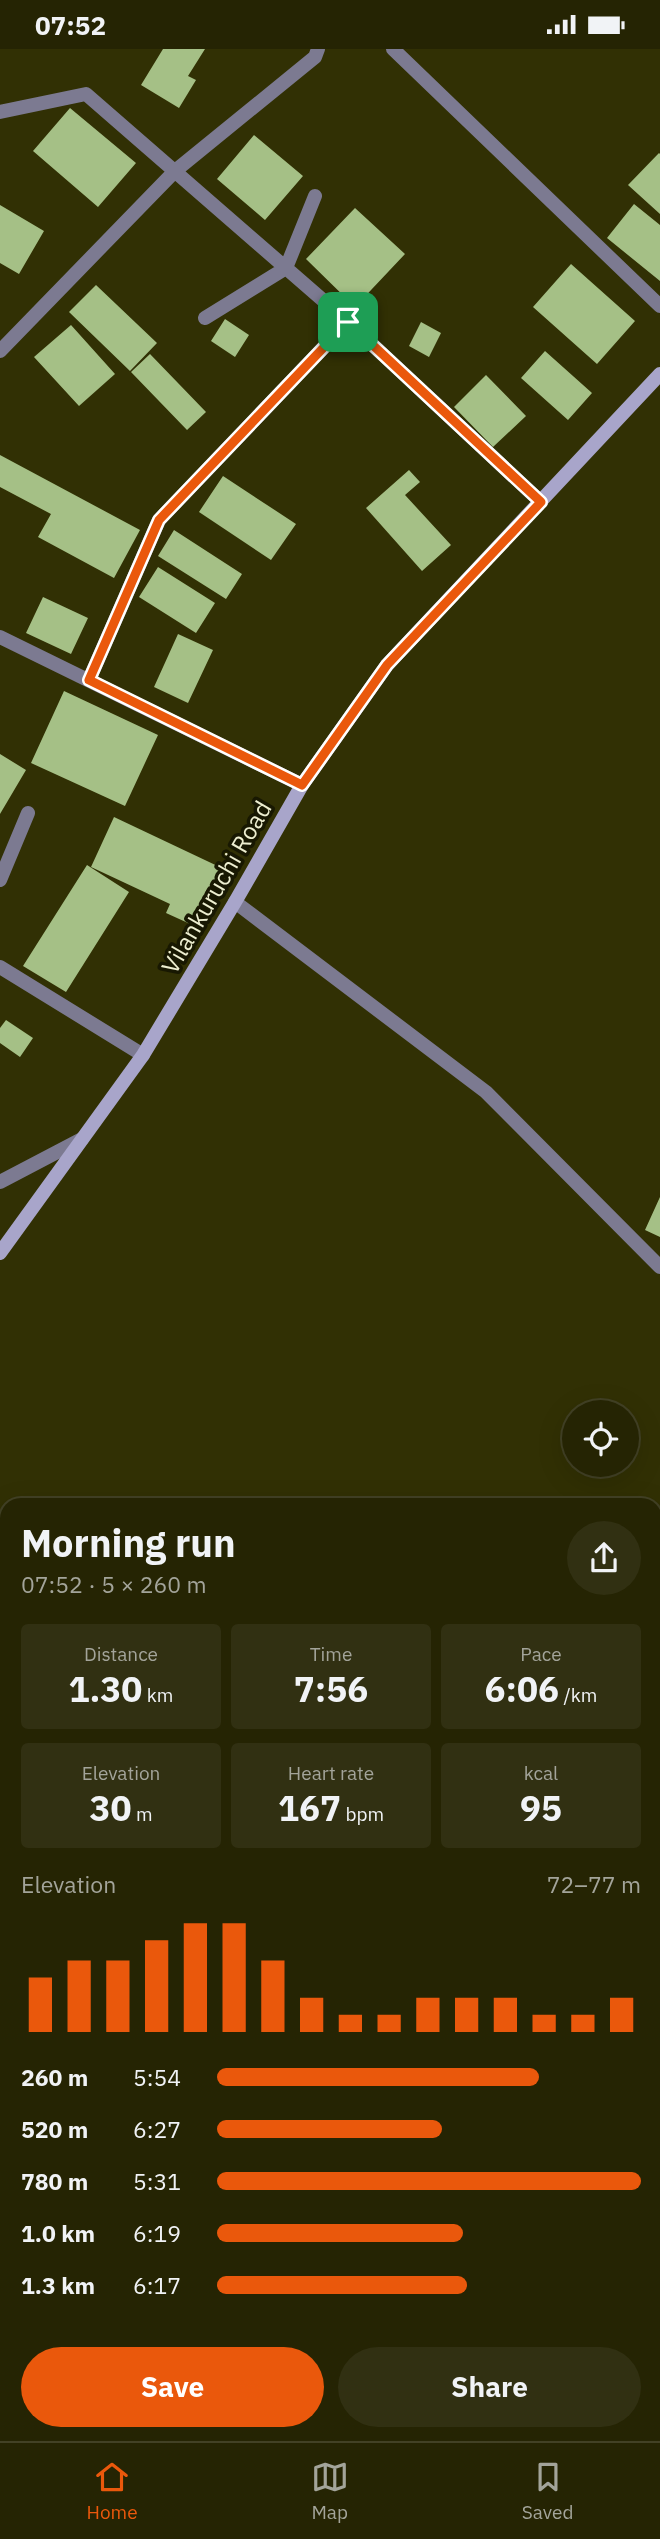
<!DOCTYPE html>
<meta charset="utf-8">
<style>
:root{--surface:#252403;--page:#313012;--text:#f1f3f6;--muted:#a3a49a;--line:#424125;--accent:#ea580c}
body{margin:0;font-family:"IBM Plex Sans",sans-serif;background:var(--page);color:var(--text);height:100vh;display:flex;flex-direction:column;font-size:26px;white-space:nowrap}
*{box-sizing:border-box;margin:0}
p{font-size:23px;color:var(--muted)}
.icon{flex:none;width:38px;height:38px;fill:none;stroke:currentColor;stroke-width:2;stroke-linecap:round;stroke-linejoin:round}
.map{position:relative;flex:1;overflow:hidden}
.details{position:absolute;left:0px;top:1449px;width:662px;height:943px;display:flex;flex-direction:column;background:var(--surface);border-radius:21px 21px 0 0;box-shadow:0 7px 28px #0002,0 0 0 2px var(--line)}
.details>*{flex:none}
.controls{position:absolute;left:562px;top:1351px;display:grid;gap:14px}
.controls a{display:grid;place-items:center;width:77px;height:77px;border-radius:50%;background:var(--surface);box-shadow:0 7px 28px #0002,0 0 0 2px var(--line);font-size:35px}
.pin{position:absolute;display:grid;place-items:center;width:60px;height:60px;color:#fff;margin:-30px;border-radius:14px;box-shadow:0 4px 10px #0006}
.round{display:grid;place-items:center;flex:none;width:74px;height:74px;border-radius:37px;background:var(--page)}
.overview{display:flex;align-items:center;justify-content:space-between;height:119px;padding:0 21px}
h1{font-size:38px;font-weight:800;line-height:52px}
.figures{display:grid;grid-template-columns:repeat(3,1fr);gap:10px;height:119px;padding:7px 21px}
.figures div{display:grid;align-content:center;border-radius:7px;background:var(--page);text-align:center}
.figures b{font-size:35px;font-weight:800}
.figures small{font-size:19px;font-weight:400}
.figures p{font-size:19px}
.chart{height:196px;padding:14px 21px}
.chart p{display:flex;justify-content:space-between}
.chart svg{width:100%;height:126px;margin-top:7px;stroke:var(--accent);stroke-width:6}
.primary-button{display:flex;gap:14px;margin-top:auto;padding:14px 21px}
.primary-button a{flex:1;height:80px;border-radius:42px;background:var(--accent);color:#fff;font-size:28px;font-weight:800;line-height:80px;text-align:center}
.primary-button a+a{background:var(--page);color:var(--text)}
ul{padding:0 21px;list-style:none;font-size:23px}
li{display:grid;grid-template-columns:112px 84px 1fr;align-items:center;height:52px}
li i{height:18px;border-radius:9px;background:var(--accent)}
.status{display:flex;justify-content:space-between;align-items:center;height:49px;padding:0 35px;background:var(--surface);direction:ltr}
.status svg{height:19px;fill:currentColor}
.tabs{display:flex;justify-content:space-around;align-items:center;height:98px;border-top:2px solid var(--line);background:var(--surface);font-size:19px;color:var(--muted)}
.tabs a{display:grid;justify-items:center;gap:4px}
.tabs .on{color:var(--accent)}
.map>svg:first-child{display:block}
.building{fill:#a5c086}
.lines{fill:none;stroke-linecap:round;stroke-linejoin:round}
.lane{stroke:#7c7a91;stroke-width:14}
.street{stroke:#7c7a91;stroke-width:14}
.secondary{stroke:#a8a5ca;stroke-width:14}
.route-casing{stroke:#fff;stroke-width:14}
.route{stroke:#ea580c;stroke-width:9}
.labels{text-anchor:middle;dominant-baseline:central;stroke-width:7;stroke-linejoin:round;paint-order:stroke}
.street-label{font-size:24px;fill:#edeed0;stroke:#181802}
</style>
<div class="status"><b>07:52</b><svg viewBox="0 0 49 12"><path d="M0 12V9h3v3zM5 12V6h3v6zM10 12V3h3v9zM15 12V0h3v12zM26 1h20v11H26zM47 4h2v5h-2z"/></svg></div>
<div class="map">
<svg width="660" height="2392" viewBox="0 0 660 2392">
<rect width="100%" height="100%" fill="#313004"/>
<path class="building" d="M163 0H205L188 27 196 31 179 59 141 36Z
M70 59 136 114 98 158 33 102Z
M254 86 303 127 265 171 217 130Z
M659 104 660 105V165L628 136Z
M634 155 660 176V232L607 189Z
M0 156 44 182 19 225 0 214Z
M355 159 405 205 355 258 306 210Z
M571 215 635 272 597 315 533 258Z
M96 236 157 294 130 322 69 263Z
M225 270 249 286 235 308 211 292Z
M421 273 441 284 429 308 409 297Z
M71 276 115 325 79 357 34 308Z
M545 302 592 344 568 371 521 329Z
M150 305 206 363 187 381 131 323Z
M486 326 526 367 493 398 454 358Z
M0 406 140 481 114 529 38 488 51 465 0 438Z
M409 421 420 433 405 446 451 496 422 522 366 459Z
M223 427 296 475 271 511 199 463Z
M174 481 242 525 226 550 158 507Z
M158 518 215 554 196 584 139 548Z
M43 548 88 569 71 605 26 584Z
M178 585 213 601 188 654 154 638Z
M64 642 158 686 125 757 31 714Z
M0 705 26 721 0 765Z
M114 768 226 821 199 879 166 864 170 855 91 818Z
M87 816 129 843 66 943 23 917Z
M6 971 33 989 20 1008 0 994V979Z
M660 1148V1188L645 1181Z
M660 1886V2024L654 2020V1893Z
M0 1939 7 1945V2181L0 2176Z
M660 2138V2314L654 2309V2143Z"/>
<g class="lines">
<path class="lane" d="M0 1822 7 1828
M654 2378 660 2382
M189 2385 197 2392
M384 2392 389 2385"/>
<path class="street" d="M393 0 660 257
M0 63 86 45 348 273 541 453
M205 269 286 219 315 147
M0 302 175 122 315 8 318 0
M0 588 302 736
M89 631 159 471 348 273
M0 831 28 764
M235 853 486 1043 660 1218
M0 918 143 1006
M0 1133 82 1090"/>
<path class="secondary" d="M0 1204 143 1006 235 853 302 736 387 616 660 325"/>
</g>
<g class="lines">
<g class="route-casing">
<path id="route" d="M348 273 541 453 387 616 302 736 89 631 159 471Z"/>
</g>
<use href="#route" class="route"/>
</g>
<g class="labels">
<g class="street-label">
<text transform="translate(216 838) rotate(-60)">Vilankuruchi Road</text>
</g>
</g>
</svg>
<div class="controls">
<a><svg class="icon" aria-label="locate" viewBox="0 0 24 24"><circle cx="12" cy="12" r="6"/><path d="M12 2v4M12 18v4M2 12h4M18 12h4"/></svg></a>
</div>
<div class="pin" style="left:348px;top:273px;background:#1e9e55"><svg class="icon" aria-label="arrive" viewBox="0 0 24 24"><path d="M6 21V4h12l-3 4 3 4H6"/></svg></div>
<section class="details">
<div class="overview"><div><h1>Morning run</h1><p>07:52 · 5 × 260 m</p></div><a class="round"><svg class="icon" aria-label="share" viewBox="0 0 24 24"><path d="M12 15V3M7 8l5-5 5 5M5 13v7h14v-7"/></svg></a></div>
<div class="figures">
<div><p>Distance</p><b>1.30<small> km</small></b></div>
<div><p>Time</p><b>7:56</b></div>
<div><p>Pace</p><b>6:06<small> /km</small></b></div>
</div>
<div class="figures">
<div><p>Elevation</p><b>30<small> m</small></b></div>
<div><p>Heart rate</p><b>167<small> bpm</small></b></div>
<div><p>kcal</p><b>95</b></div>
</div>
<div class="chart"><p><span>Elevation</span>72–77 m</p>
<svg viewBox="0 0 160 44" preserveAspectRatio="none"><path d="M5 44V25M15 44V19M25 44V19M35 44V12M45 44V6M55 44V6M65 44V19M75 44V32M85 44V38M95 44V38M105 44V32M115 44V32M125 44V32M135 44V38M145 44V38M155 44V32"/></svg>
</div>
<ul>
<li><b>260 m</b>5:54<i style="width:76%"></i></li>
<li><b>520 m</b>6:27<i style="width:53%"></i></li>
<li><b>780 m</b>5:31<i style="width:100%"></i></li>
<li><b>1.0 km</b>6:19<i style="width:58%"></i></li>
<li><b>1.3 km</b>6:17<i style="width:59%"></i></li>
</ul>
<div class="primary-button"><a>Save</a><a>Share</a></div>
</section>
</div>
<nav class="tabs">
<a class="on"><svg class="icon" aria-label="home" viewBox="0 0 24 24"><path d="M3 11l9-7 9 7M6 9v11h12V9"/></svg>Home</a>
<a><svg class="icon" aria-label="map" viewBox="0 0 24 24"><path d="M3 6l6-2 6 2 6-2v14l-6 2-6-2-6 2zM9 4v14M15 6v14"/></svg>Map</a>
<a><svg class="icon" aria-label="saved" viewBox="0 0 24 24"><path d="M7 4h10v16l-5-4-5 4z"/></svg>Saved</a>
</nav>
